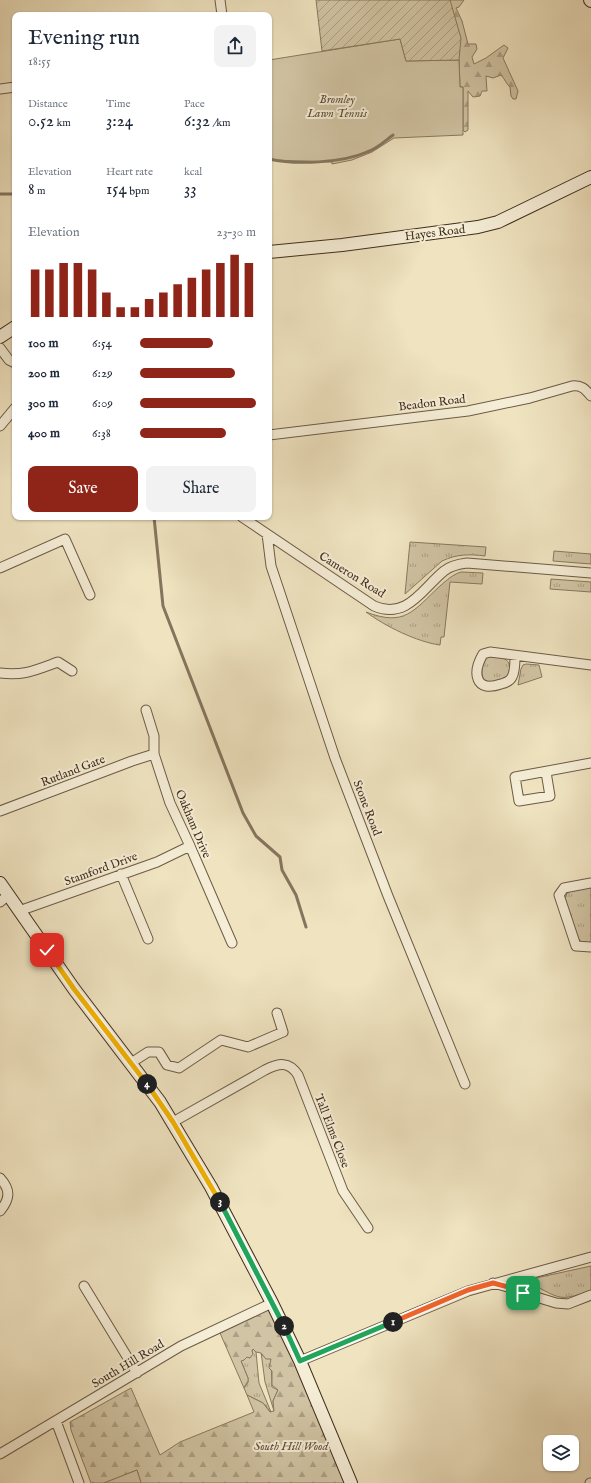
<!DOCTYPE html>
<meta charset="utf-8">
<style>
:root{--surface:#fff;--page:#f2f2f3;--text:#1f2937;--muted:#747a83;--accent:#8f2418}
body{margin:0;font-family:"IM FELL English",serif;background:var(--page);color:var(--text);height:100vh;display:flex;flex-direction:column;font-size:15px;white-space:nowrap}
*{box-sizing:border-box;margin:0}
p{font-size:13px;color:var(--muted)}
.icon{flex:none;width:22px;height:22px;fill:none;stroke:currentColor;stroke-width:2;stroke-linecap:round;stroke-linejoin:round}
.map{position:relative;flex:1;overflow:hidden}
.details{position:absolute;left:12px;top:12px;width:260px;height:508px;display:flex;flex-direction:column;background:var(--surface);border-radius:8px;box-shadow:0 1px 3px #0004}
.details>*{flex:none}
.fabs{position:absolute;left:543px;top:1435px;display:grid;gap:8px}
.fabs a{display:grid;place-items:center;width:36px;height:36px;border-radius:8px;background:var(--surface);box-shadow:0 1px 3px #0004;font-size:20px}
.pin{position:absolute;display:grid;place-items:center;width:34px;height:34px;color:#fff;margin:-17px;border-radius:8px;box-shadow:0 2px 6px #0006}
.km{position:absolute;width:20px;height:20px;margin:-10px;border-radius:50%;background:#222;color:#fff;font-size:11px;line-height:20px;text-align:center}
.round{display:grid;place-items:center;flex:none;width:42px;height:42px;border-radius:8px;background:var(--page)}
.headline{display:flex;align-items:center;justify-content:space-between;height:68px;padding:0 16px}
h1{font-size:22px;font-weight:600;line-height:30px}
.figures{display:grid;grid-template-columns:repeat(3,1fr);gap:6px;height:68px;padding:4px 16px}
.figures div{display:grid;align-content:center}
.figures b{font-size:17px;font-weight:600}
.figures small{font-size:11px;font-weight:400}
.figures p{font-size:11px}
.chart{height:112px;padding:8px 16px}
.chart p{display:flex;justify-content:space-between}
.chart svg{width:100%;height:72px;margin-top:4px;stroke:var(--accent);stroke-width:6}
.primary-button{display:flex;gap:8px;margin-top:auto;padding:8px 16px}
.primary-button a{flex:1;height:46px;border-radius:8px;background:var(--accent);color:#fff;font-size:16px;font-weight:600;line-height:46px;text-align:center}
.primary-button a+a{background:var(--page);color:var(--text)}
ul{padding:0 16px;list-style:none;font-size:13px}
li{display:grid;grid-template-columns:64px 48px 1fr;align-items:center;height:30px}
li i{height:10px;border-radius:5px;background:var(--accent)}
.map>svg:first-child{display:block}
.grass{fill:url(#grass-tufts);stroke:#887960}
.forest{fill:url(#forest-firs);stroke:#887960}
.park{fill:#d1c4a4;stroke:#887960}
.garden{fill:url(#garden-furrows);stroke:#887960}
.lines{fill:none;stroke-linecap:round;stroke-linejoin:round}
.stream{stroke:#86755e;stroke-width:3}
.street-casing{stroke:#6c5b46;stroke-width:11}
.secondary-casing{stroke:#402e1d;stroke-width:14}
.street{stroke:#f5edd6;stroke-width:9}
.secondary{stroke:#f5edd6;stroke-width:12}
.split-1-casing{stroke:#fff;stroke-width:8}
.split-2-casing{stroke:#fff;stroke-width:8}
.split-3-casing{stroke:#fff;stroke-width:8}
.split-4-casing{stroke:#fff;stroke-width:8}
.split-5-casing{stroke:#fff;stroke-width:8}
.split-1{stroke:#f0652b;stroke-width:5}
.split-2{stroke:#22a559;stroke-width:5}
.split-3{stroke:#22a559;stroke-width:5}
.split-4{stroke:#f5b400;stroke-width:5}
.split-5{stroke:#f5b400;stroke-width:5}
.labels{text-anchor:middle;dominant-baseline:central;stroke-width:4;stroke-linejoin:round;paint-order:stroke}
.park-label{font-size:12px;font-style:italic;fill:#5d4c38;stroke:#f5edd6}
.street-label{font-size:12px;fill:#402e1d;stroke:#f5edd6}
</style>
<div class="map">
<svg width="591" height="1483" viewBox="0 0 591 1483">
<defs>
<pattern id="grass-tufts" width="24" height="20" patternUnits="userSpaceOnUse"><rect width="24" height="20" fill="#d1c4a4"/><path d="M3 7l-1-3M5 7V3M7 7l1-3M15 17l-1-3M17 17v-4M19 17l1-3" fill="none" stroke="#aba085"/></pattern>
<pattern id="forest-firs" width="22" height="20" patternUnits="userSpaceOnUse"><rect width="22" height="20" fill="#d1c4a4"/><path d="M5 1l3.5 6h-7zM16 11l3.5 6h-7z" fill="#aba085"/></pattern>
<pattern id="garden-furrows" width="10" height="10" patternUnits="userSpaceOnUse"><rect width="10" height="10" fill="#d1c4a4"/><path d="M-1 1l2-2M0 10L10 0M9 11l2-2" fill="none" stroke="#aba085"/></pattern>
</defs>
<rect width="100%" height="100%" fill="#efe3c0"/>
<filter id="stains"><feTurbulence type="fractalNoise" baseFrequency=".005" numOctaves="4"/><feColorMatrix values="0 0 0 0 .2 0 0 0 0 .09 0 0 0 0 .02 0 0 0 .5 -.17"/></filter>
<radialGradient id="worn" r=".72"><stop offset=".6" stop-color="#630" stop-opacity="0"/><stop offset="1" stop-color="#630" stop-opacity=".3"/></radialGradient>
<path class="grass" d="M410 542 486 547 485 556C469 554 457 554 442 561L405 594Z
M554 551 591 554V564L553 561Z
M461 572 483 573 482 584 450 582 444 637H441L440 645C417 642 385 626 366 612 405 627 413 611 440 586 447 580 452 575 461 572Z
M551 579 591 582V592L550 589Z
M488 657C504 655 515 661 507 677L492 683 484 680C480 673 482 662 488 657Z
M526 664 539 665 542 677 518 685 521 669 523 665Z
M591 887V943C584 943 581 942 576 937L565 898 567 893 572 890Z
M591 1266V1290C564 1300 562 1301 536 1286V1278Z
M253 1349 256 1352 259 1383 271 1412 263 1403 247 1395 244 1388 248 1382V1378L241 1361 244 1360 246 1356 250 1358Z
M261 1352 262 1355 271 1359 272 1387 278 1390 273 1401 274 1411 265 1382Z"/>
<path class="forest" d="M441 0H464L459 7 456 8 462 21 468 44H476L477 49 472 57 474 64 486 58 504 45 508 48 503 58 518 91 516 99H513L511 96 510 87C506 84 505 79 501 75L493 78 486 76 487 91H482L480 96 473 97 468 91V130L465 132 463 130V87H460L459 60Z
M271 1308 346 1483H141L137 1470 104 1483H91L71 1430 70 1422 131 1388 160 1455 180 1442 254 1412 247 1395 263 1403 270 1412 274 1411 273 1401 278 1390 272 1385V1371L269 1368 271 1359H266L261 1353 256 1352 253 1349 252 1351 253 1354 250 1358 247 1357 244 1360 241 1361 248 1378V1382L244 1388 220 1333Z"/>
<path class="park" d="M400 39 406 61 459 60 460 87H463V135L394 138 372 152 352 160 332 164V162L269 160V60Z
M137 1470 141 1483H104Z"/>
<path class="garden" d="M316 0H450L461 38 459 60 406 61 400 39 322 51Z"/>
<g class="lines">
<path class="stream" d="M269 159C296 165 342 163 367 152 377 149 385 141 393 135
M0 194H15
M154 517 163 606 243 813 256 836 280 857 282 870 296 895 306 927"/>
<g class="street-casing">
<path id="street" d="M220 0 222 15
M0 89 15 87
M0 348 9 360 15 363
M0 426 15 408
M269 435 468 411 530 398 572 386C582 385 585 389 591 396
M242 517 374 606C407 620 422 589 444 571 450 566 459 564 467 563L591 573
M267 534 271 566 335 758 388 896 465 1084
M0 568 65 539 90 595
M515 656C515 662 515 672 512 677 510 681 505 683 501 684 475 693 472 673 483 654L490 652 591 665
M0 673C24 676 36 670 58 662L72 671
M146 710 154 736V754L170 803 190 846 232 943
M546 772 550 796 519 801 515 777 591 763
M0 811 132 761 154 754
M121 874 148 939
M591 883 564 888 559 895 576 946 591 947
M0 902 8 895
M19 911 157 862 190 846
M131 1063 148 1052H159L167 1065 179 1068 221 1040 248 1047 283 1032 277 1013
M173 1122 265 1070C279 1063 289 1061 298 1075L343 1191 368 1228
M0 1178C11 1190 10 1199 0 1211
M493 1283 512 1288 523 1293 556 1303 568 1304 591 1295
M84 1286 137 1373
M300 1361 468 1291 591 1257
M56 1421 79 1483
M0 1454 181 1346 272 1303
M590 1483H591"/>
</g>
<g class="secondary-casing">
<path id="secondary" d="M590 0 591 1
M269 252 342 245 478 227 498 222 591 177
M0 337 15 327
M0 883 74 989 160 1102 211 1187 272 1303 300 1361 351 1483"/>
</g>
<use href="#street" class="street"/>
<use href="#secondary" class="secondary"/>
</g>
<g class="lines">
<g class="split-1-casing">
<path id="split-1" d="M393 1322 468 1290 493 1283 512 1288 523 1293"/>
</g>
<g class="split-2-casing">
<path id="split-2" d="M284 1326 300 1361 393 1322"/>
</g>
<g class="split-3-casing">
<path id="split-3" d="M220 1202 284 1326"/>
</g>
<g class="split-4-casing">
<path id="split-4" d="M147 1084 173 1122 220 1202"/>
</g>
<g class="split-5-casing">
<path id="split-5" d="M47 950 74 989 147 1084"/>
</g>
<use href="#split-1" class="split-1"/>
<use href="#split-2" class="split-2"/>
<use href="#split-3" class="split-3"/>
<use href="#split-4" class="split-4"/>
<use href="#split-5" class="split-5"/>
</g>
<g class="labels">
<g class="park-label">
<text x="337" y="99">Bromley<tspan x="337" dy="14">Lawn Tennis</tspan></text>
<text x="291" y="1446">South Hill Wood</text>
</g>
<g class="street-label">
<text transform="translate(435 233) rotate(-7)">Hayes Road</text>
<text transform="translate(432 403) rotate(-7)">Beadon Road</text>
<text transform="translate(352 575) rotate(32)">Cameron Road</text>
<text transform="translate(73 771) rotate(-21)">Rutland Gate</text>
<text transform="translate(367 808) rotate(69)">Stone Road</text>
<text transform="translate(193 824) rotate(67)">Oakham Drive</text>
<text transform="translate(101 869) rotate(-20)">Stamford Drive</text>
<text transform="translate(332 1131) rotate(69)">Tall Elms Close</text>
<text transform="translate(128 1364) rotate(-31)">South Hill Road</text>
</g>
</g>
<rect width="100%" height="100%" filter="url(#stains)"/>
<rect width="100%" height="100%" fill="url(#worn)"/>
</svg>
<div class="fabs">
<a><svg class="icon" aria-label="layers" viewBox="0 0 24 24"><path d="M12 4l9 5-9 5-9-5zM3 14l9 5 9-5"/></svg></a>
</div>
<div class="pin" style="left:523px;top:1293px;background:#1e9e55"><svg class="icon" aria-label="arrive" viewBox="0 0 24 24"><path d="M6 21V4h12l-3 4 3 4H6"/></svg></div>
<div class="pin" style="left:47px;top:950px;background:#d93025"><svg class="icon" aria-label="check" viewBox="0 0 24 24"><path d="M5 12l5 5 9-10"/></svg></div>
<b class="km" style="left:393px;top:1322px">1</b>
<b class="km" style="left:284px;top:1326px">2</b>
<b class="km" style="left:220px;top:1202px">3</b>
<b class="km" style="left:147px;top:1084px">4</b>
<section class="details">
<div class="headline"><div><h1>Evening run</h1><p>18:55</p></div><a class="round"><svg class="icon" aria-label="share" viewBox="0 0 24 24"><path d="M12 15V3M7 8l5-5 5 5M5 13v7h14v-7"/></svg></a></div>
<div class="figures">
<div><p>Distance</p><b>0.52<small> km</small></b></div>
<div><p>Time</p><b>3:24</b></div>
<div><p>Pace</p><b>6:32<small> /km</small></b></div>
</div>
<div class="figures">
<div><p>Elevation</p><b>8<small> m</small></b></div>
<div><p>Heart rate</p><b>154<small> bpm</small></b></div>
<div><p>kcal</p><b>33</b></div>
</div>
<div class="chart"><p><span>Elevation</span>23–30 m</p>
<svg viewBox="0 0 160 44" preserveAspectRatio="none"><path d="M5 44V15M15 44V15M25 44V11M35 44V11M45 44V15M55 44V29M65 44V38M75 44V38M85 44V33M95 44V29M105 44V24M115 44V20M125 44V15M135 44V11M145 44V6M155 44V11"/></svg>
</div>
<ul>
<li><b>100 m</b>6:54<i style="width:63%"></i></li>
<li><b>200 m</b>6:29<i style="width:82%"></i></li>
<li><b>300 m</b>6:09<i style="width:100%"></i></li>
<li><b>400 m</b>6:38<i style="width:74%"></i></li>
</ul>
<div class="primary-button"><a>Save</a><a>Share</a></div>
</section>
</div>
